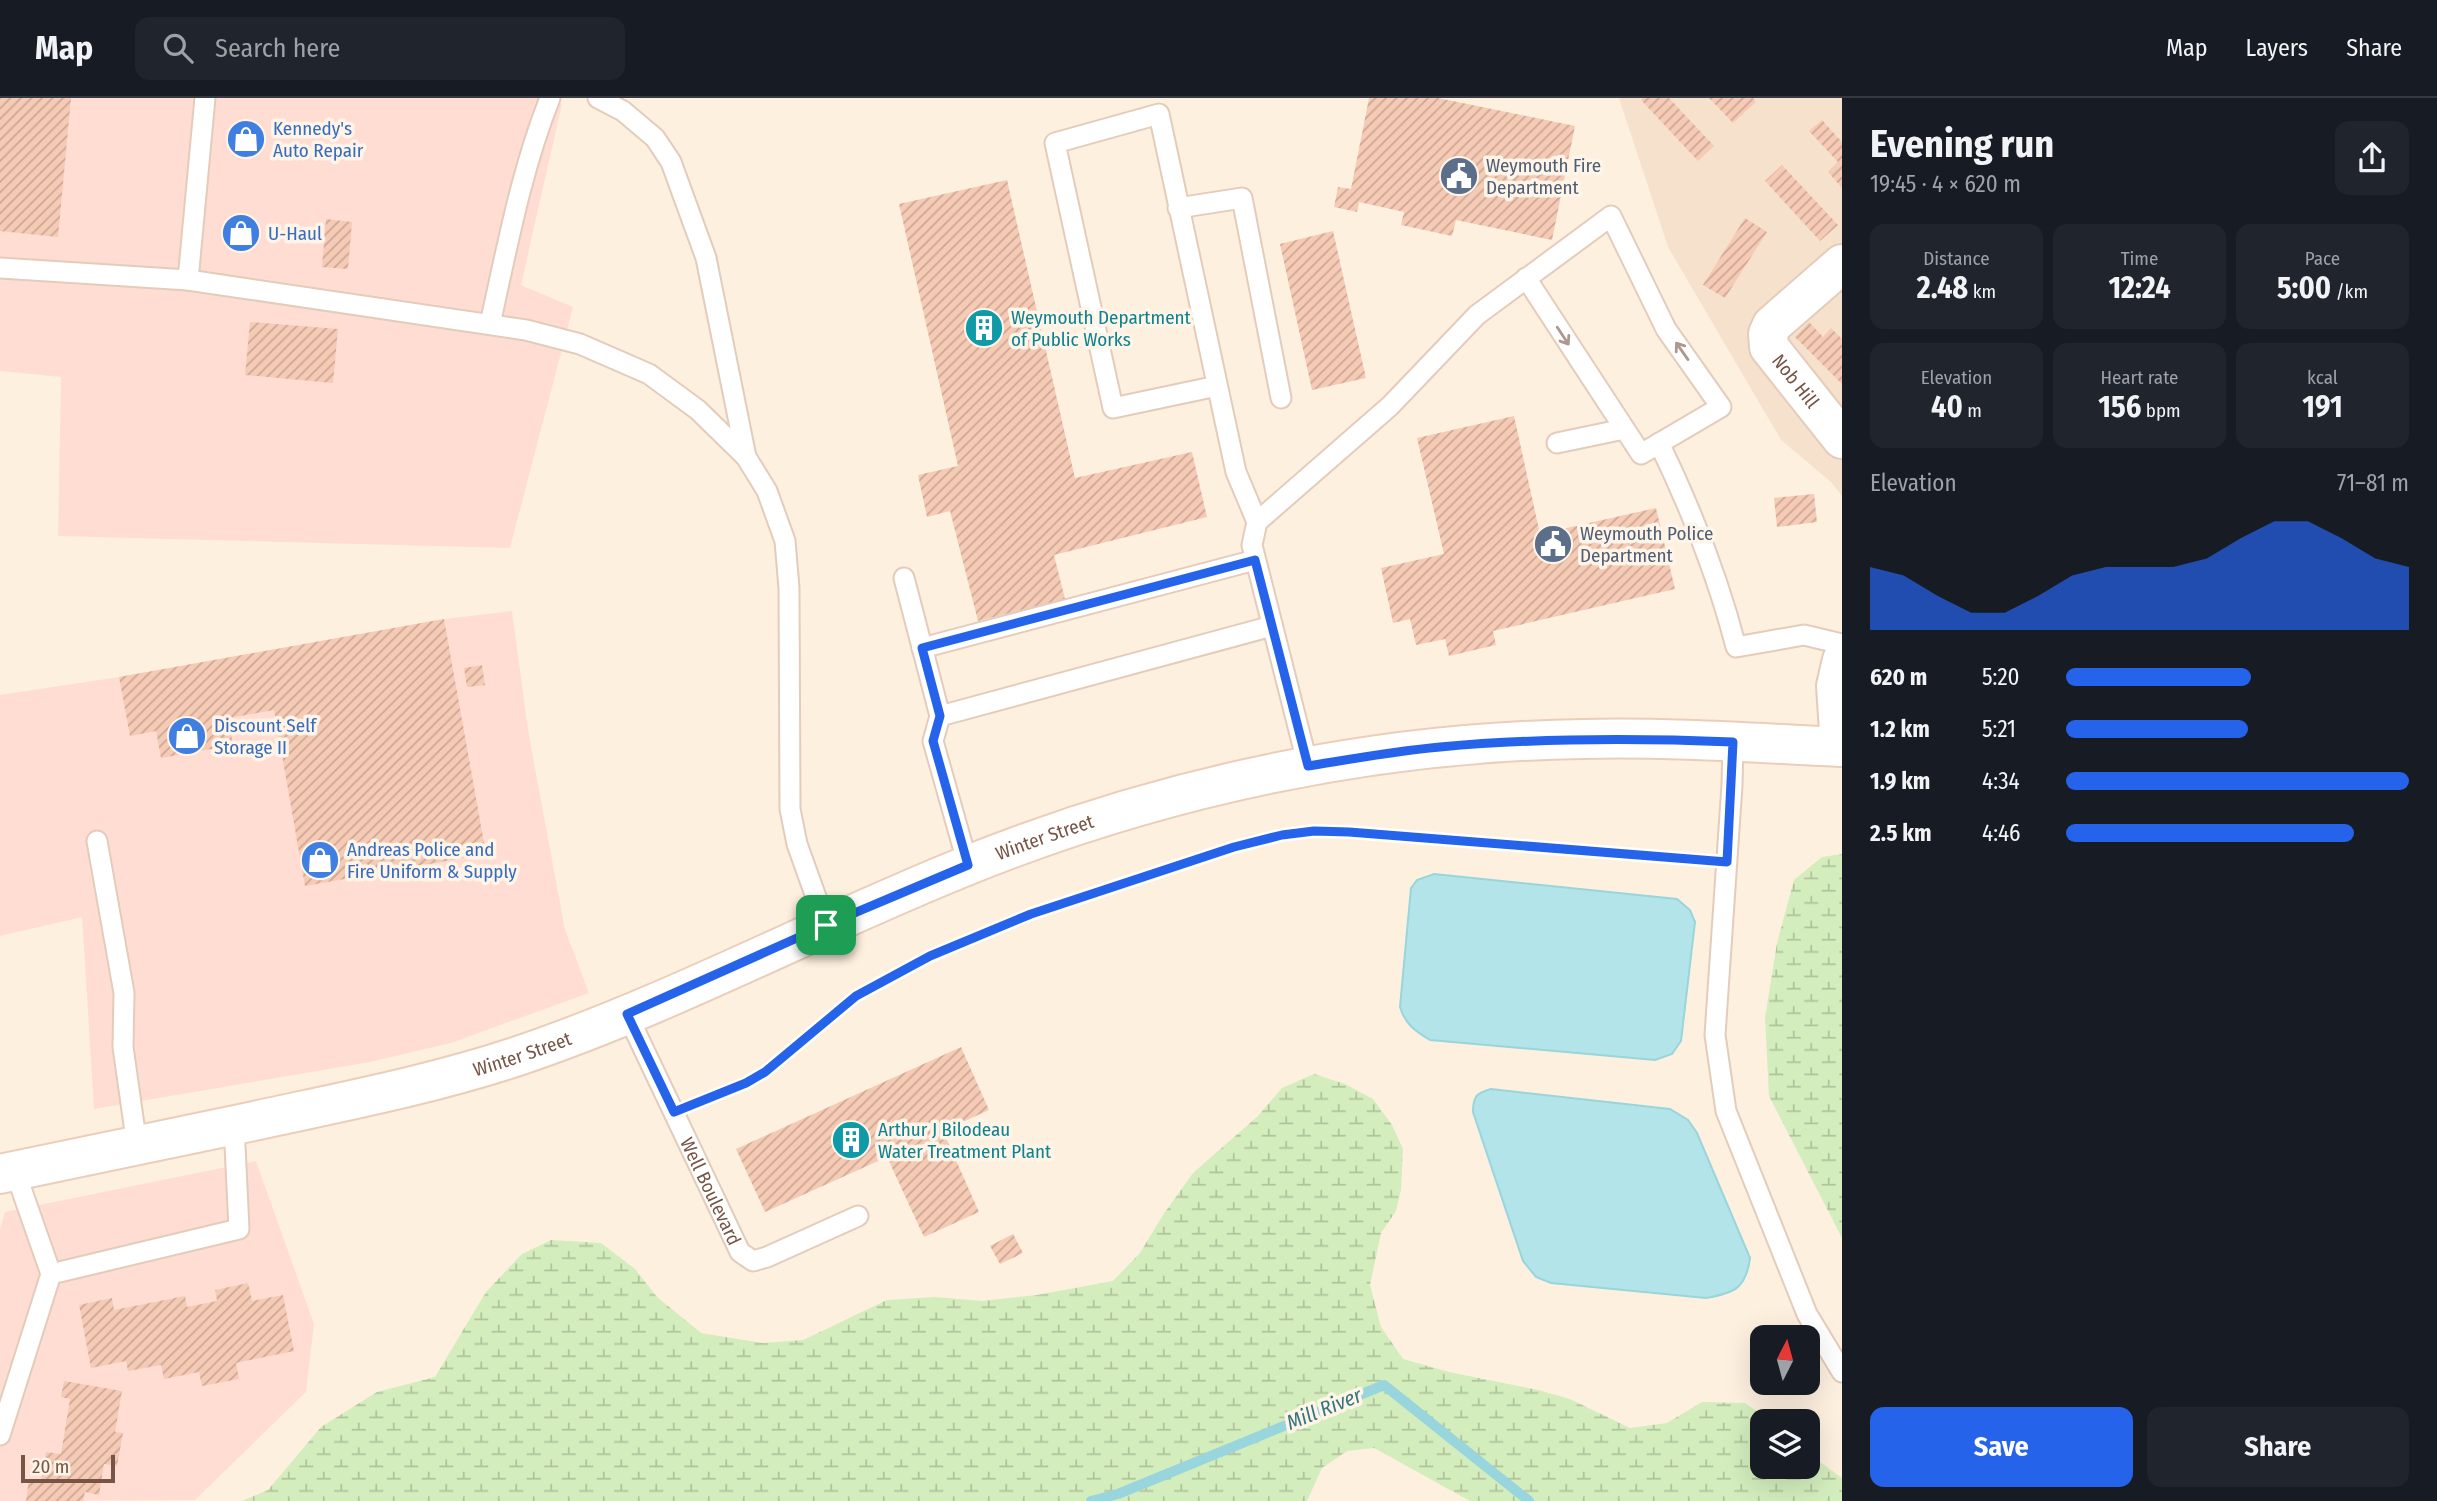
<!DOCTYPE html>
<meta charset="utf-8">
<style>
:root{--surface:#171b24;--page:#20242c;--text:#f1f3f6;--muted:#9ea1a6;--line:#363941;--accent:#2563eb}
body{margin:0;font-family:"Fira Sans Condensed",sans-serif;background:var(--page);color:var(--text);height:100vh;display:flex;flex-direction:column;font-size:26px;white-space:nowrap}
*{box-sizing:border-box;margin:0}
p{font-size:23px;color:var(--muted)}
.icon{flex:none;width:38px;height:38px;fill:none;stroke:currentColor;stroke-width:2;stroke-linecap:round;stroke-linejoin:round}
.map{position:relative;flex:1;overflow:hidden}
.sheet{display:flex;flex-direction:column;background:var(--surface);width:595px}
.sheet>*{flex:none}
.needle{width:46px;rotate:6deg}
.controls{position:absolute;left:1750px;top:1227px;display:grid;gap:14px}
.controls a{display:grid;place-items:center;width:70px;height:70px;border-radius:14px;background:var(--surface);box-shadow:0 7px 28px #0002;font-size:35px}
.scale{position:absolute;left:21px;bottom:18px;width:94px;box-sizing:border-box;padding-left:7px;border:4px solid #775445;border-top:0;font-size:19px;line-height:24px;white-space:nowrap;color:#775445;-webkit-text-stroke:5px #fff4e8;paint-order:stroke}
.pin{position:absolute;display:grid;place-items:center;width:60px;height:60px;color:#fff;margin:-30px;border-radius:14px;box-shadow:0 4px 10px #0006}
.round{display:grid;place-items:center;flex:none;width:74px;height:74px;border-radius:14px;background:var(--page)}
.summary{display:flex;align-items:center;justify-content:space-between;height:119px;padding:0 28px}
h1{font-size:38px;font-weight:700;line-height:52px}
.figures{display:grid;grid-template-columns:repeat(3,1fr);gap:10px;height:119px;padding:7px 28px}
.figures div{display:grid;align-content:center;border-radius:14px;background:var(--page);text-align:center}
.figures b{font-size:30px;font-weight:700}
.figures small{font-size:19px;font-weight:400}
.figures p{font-size:19px}
.chart{height:196px;padding:14px 28px}
.chart p{display:flex;justify-content:space-between}
.chart svg{width:100%;height:126px;margin-top:7px;fill:var(--accent);opacity:.7}
.action{display:flex;gap:14px;margin-top:auto;padding:14px 28px}
.action a{flex:1;height:80px;border-radius:14px;background:var(--accent);color:#fff;font-size:28px;font-weight:700;line-height:80px;text-align:center}
.action a+a{background:var(--page);color:var(--text)}
ul{padding:0 28px;list-style:none;font-size:23px}
li{display:grid;grid-template-columns:112px 84px 1fr;align-items:center;height:52px}
li i{height:18px;border-radius:9px;background:var(--accent)}
header{display:flex;align-items:center;gap:42px;box-sizing:border-box;height:98px;padding:0 35px;background:var(--surface);border-bottom:2px solid var(--line)}
header strong{font-size:33px}
nav{display:flex;gap:38px;margin-inline-start:auto;font-size:24px}
.search{width:490px;height:63px;background:var(--page);display:flex;align-items:center;gap:18px;box-sizing:border-box;padding:0 24px;border-radius:14px;color:var(--muted);font-size:26px}
main{display:flex;flex:1;min-height:0}
.map>svg:first-child{display:block}
.residential{fill:#f6e1cd}
.commercial{fill:#ffddd3}
.wetland{fill:url(#wetland-marsh)}
.water{fill:#b3e4e9;stroke:#98d5dc;stroke-width:2}
.lines{fill:none;stroke-linecap:round;stroke-linejoin:round}
.stream{stroke:#98d5dc;stroke-width:10}
.building{fill:url(#building-hatch)}
.lane-casing{stroke:#e3ccbb;stroke-width:23}
.street-casing{stroke:#e3ccbb;stroke-width:42}
.secondary-casing{stroke:#ebceba;stroke-width:42}
.path{stroke:#dbae98;stroke-width:4.5;stroke-dasharray:2 5;stroke-linecap:butt}
.lane{stroke:#fff;stroke-width:19}
.street{stroke:#fff;stroke-width:38}
.secondary{stroke:#fff;stroke-width:38}
.oneway{stroke:#ad988f}
.route-casing{stroke:#fff;stroke-width:14}
.route{stroke:#2563eb;stroke-width:9}
.labels{text-anchor:middle;dominant-baseline:central;stroke-width:7;stroke-linejoin:round;paint-order:stroke}
.shop-label{font-size:19px;fill:#366cbe;stroke:#fff4e8;text-anchor:start}
.service-label{font-size:19px;fill:#4e5e75;stroke:#fff4e8;text-anchor:start}
.culture-label{font-size:19px;fill:#0d838f;stroke:#fff4e8;text-anchor:start}
.street-label{font-size:19px;fill:#775445;stroke:#fff4e8}
.water-label{font-size:21px;font-style:italic;fill:#37767e;stroke:#fff4e8}
</style>
<header>
<strong>Map</strong>
<div class="search"><svg class="icon" aria-label="search" viewBox="0 0 24 24"><circle cx="10" cy="10" r="6"/><path d="M15 15l6 6"/></svg>Search here</div>
<nav><a>Map</a><a>Layers</a><a>Share</a></nav>
</header>
<main>
<div class="map">
<svg width="1842" height="1403" viewBox="0 0 1842 1403">
<defs>
<pattern id="wetland-marsh" width="20" height="14" patternUnits="userSpaceOnUse" patternTransform="scale(1.75)"><rect width="20" height="14" fill="#d3edbd"/><path d="M1 5h8M5 5V1M11 12h8M15 12V8" fill="none" stroke="#b0c39b"/></pattern>
<pattern id="building-hatch" width="6" height="6" patternUnits="userSpaceOnUse" patternTransform="scale(1.75)"><rect width="6" height="6" fill="#f6cbb5"/><path d="M-1 1l2-2M0 6l6-6M5 7l2-2" fill="none" stroke="#cca795"/></pattern>
</defs>
<rect width="100%" height="100%" fill="#fef0df"/>
<path class="residential" d="M1619 0H1842V398L1831 384 1781 342 1668 149Z"/>
<path class="commercial" d="M0 0H546L562 6 521 187 573 209 510 450 58 438 61 279 0 273Z
M512 513 528 632 565 832 589 895 451 945 370 964 94 1011 82 819 0 838V597L119 579 444 521Z
M256 1063 314 1226 306 1294 195 1402 0 1403V1131L5 1114Z"/>
<path class="wetland" d="M1842 756V1140L1769 998 1765 920 1777 845 1794 782 1822 759Z
M1314 976 1345 986 1373 1001 1392 1027 1403 1051 1401 1092 1396 1113 1381 1135 1370 1187 1381 1229 1403 1261 1449 1274 1538 1292 1570 1301 1630 1330 1667 1325 1702 1304 1745 1305 1771 1323H1762V1368H1808V1355L1842 1380V1403H1470L1374 1350 1347 1353 1322 1370 1307 1403H242L268 1392 321 1329 377 1294 435 1279 486 1194 522 1156 551 1142 601 1145 635 1171 657 1199 701 1235 762 1245 803 1242 887 1202 935 1199 982 1203 1037 1197 1113 1183 1140 1155 1163 1117 1193 1075 1257 1019 1282 990Z"/>
<path class="water" d="M1434 776 1677 801 1690 812 1695 824 1681 943 1672 956 1655 962 1430 942C1415 933 1405 926 1400 909L1411 790 1417 782Z
M1491 991 1670 1011 1688 1022 1697 1035 1750 1160C1746 1190 1735 1195 1706 1200L1551 1185 1536 1179 1523 1163 1473 1014C1473 999 1476 995 1491 991Z"/>
<g class="lines">
<path class="stream" d="M1091 1403 1118 1396 1384 1287 1529 1403"/>
</g>
<path class="building" d="M0 0H71L58 139 0 133Z
M1369 0H1438L1575 28 1552 142 1456 122 1452 138 1401 127 1404 114 1359 104 1357 114 1334 109 1338 89 1351 91Z
M1643 0H1669L1714 48 1698 63 1641 2Z
M1709 0H1753L1756 4 1733 25Z
M1822 22 1842 44V90L1828 74 1838 64 1809 33Z
M1782 67 1838 127 1820 143 1765 83Z
M1007 82 1075 380 1192 354 1207 419 1054 457 1065 501 978 523 950 413 927 419 918 377 958 368 899 106Z
M1745 120 1767 134 1725 200 1703 187Z
M326 121 352 124 348 171 322 169Z
M1333 133 1366 280 1312 292 1280 146Z
M250 224 338 231 333 285 245 277Z
M1809 224 1823 239 1831 230 1842 241V286L1795 239Z
M1514 318 1540 436 1656 410 1675 491 1493 533 1496 547 1449 558 1445 541 1416 547 1410 521 1393 525 1381 470 1444 456 1417 340Z
M1814 396 1817 424 1777 429 1774 400Z
M444 521 486 756 305 788 274 612 228 620 233 647 161 660 156 633 130 638 119 579Z
M482 567 485 587 467 589 464 570Z
M961 949 989 1012 943 1033 979 1114 924 1139 887 1059 765 1114 736 1051Z
M1013 1136 1023 1155 1000 1166 990 1148Z
M248 1185 252 1203 283 1197 294 1253 236 1265 239 1281 202 1288 199 1274 164 1281 161 1267 128 1273 126 1263 91 1270 79 1207 112 1200 114 1212 185 1198 187 1209 217 1203 215 1192Z
M64 1283 122 1293 115 1334 123 1335 117 1368 104 1366 99 1397 85 1394 83 1403H26L29 1381 41 1383 46 1354 61 1356 70 1301 61 1299Z"/>
<g class="lines">
<g class="lane-casing">
<g id="lane">
<path d="M205 0 188 182 526 232 580 246 649 276 698 312 746 359 767 393 785 443 789 490 790 711 797 746 826 827"/>
<path d="M598 0 623 13 655 40 671 64 706 160 746 359"/>
<path d="M1178 110 1242 100 1281 300"/>
<path d="M0 170 188 182"/>
<path d="M490 226C507 150 521 73 550 0"/>
<path d="M1217 288 1113 310 1055 45 1159 16 1236 374 1257 424"/>
<path d="M1557 345 1624 331"/>
<path d="M1659 345C1691 411 1718 479 1736 549L1804 537 1842 546"/>
<path d="M904 480 940 618"/>
<path d="M922 550 1255 462"/>
<path d="M1733 644 1732 687 1715 937 1726 1013 1807 1216 1842 1274"/>
<path d="M1308 668 1252 447 1257 424 1390 308 1477 217 1611 118 1666 231 1721 309 1641 356 1526 180"/>
<path d="M97 743 124 895 123 949 137 1048"/>
<path d="M968 767 933 643 940 618 1272 528"/>
<path id="s1" d="M627 916 740 1154 753 1163 767 1159 858 1118"/>
<path d="M15 1073 51 1176"/>
<path d="M0 1337 51 1176 239 1131 234 1027"/>
</g>
</g>
<g class="street-casing">
<g id="street">
<path id="s2" d="M1842 166 1772 227 1768 236 1769 249 1842 341"/>
<path d="M1840 649 1836 588 1842 562"/>
</g>
</g>
<g class="secondary-casing">
<g id="secondary">
<path id="s3" d="M0 1076C85 1059 169 1040 254 1023 341 1004 430 987 515 959 670 907 814 829 966 768 1162 689 1372 644 1583 641 1669 639 1756 645 1842 649"/>
</g>
</g>
<path class="path" d="M695 1005C718 996 742 989 763 975 797 953 823 919 858 897 944 844 1041 812 1137 781 1209 758 1272 732 1349 734L1702 762"/>
<use href="#lane" class="lane"/>
<use href="#street" class="street"/>
<use href="#secondary" class="secondary"/>
</g>
<defs><path id="oneway-shaft" d="M-6 0H5M1.5-3L5.5 0L1.5 3" fill="none" stroke-width="1.6" stroke-linecap="round" stroke-linejoin="round" transform="scale(1.75)"/></defs>
<g class="oneway">
<use href="#oneway-shaft" transform="translate(1563 238) rotate(57)"/>
<use href="#oneway-shaft" transform="translate(1682 253) rotate(-125)"/>
</g>
<g class="lines">
<g class="route-casing">
<path id="route" d="M1255 462 1308 668C1352 661 1396 653 1440 649 1538 640 1635 640 1733 644L1727 764 1349 734 1314 733 1282 737 1234 749 1031 816 930 858 856 898 765 974 746 985 674 1014 627 916 826 827 968 767 933 643 940 618 922 550Z"/>
</g>
<use href="#route" class="route"/>
</g>
<defs>
<g id="shop-disc" transform="scale(2.0125)"><circle r="9.5" fill="#3f7fe0" stroke="#fff4e8"/><path d="M-5-2.5h2.3a2.7 3.5 0 0 1 5.4 0H5L5.5 6h-11ZM-1.5-2.5h3a1.5 2.3 0 0 0-3 0Z" fill="#fff"/></g>
<g id="civic-disc" transform="scale(2.0125)"><circle r="9.5" fill="#5c6f8a" stroke="#fff4e8"/><path d="M-.6-6.5H3V-4.5H.6V-3L4-1V1h2V6H-6V1h2V-1L-.6-3ZM-1.2 2.5V6h2.4V2.5Z" fill="#fff"/></g>
<g id="building-disc" transform="scale(2.0125)"><circle r="9.5" fill="#0f9aa8" stroke="#fff4e8"/><path d="M-4-6H4V6H1V3H-1V6H-4ZM-2.5-4.3h1.7v1.8h-1.7ZM.8-4.3h1.7v1.8H.8ZM-2.5-1h1.7V.8h-1.7ZM.8-1h1.7V.8H.8Z" fill="#fff"/></g>
</defs>
<g fill-rule="evenodd">
<use href="#shop-disc" x="246" y="41"/>
<use href="#civic-disc" x="1459" y="78"/>
<use href="#shop-disc" x="241" y="135"/>
<use href="#building-disc" x="984" y="230"/>
<use href="#civic-disc" x="1553" y="446"/>
<use href="#shop-disc" x="187" y="638"/>
<use href="#shop-disc" x="320" y="762"/>
<use href="#building-disc" x="851" y="1042"/>
</g>
<g class="labels">
<g class="shop-label">
<text x="273" y="30">Kennedy's<tspan x="273" dy="22">Auto Repair</tspan></text>
<text x="268" y="135">U-Haul</text>
<text x="214" y="627">Discount Self<tspan x="214" dy="22">Storage II</tspan></text>
<text x="347" y="751">Andreas Police and<tspan x="347" dy="22">Fire Uniform &amp; Supply</tspan></text>
</g>
<g class="service-label">
<text x="1486" y="67">Weymouth Fire<tspan x="1486" dy="22">Department</tspan></text>
<text x="1580" y="435">Weymouth Police<tspan x="1580" dy="22">Department</tspan></text>
</g>
<g class="culture-label">
<text x="1011" y="219">Weymouth Department<tspan x="1011" dy="22">of Public Works</tspan></text>
<text x="878" y="1031">Arthur J Bilodeau<tspan x="878" dy="22">Water Treatment Plant</tspan></text>
</g>
<g class="street-label">
<text stroke="none"><textPath href="#s2" startOffset="159">Nob Hill</textPath></text>
<text stroke="none"><textPath href="#s3" startOffset="1102">Winter Street</textPath></text>
<text stroke="none"><textPath href="#s3" startOffset="536">Winter Street</textPath></text>
<text stroke="none"><textPath href="#s1" startOffset="196">Well Boulevard</textPath></text>
</g>
<g class="water-label">
<text transform="translate(1324 1311) rotate(-22)">Mill River</text>
</g>
</g>
</svg>
<div class="controls">
<a><svg class="needle" viewBox="-14 -14 28 28"><path d="M0-13l5 13h-10z" fill="#e53935"/><path d="M0 13l5-13h-10z" fill="#9ea1a6"/></svg></a>
<a><svg class="icon" aria-label="layers" viewBox="0 0 24 24"><path d="M12 4l9 5-9 5-9-5zM3 14l9 5 9-5"/></svg></a>
</div>
<div class="scale">20 m</div>
<div class="pin" style="left:826px;top:827px;background:#1e9e55"><svg class="icon" aria-label="arrive" viewBox="0 0 24 24"><path d="M6 21V4h12l-3 4 3 4H6"/></svg></div>
</div>
<section class="sheet">
<div class="summary"><div><h1>Evening run</h1><p>19:45 · 4 × 620 m</p></div><a class="round"><svg class="icon" aria-label="share" viewBox="0 0 24 24"><path d="M12 15V3M7 8l5-5 5 5M5 13v7h14v-7"/></svg></a></div>
<div class="figures">
<div><p>Distance</p><b>2.48<small> km</small></b></div>
<div><p>Time</p><b>12:24</b></div>
<div><p>Pace</p><b>5:00<small> /km</small></b></div>
</div>
<div class="figures">
<div><p>Elevation</p><b>40<small> m</small></b></div>
<div><p>Heart rate</p><b>156<small> bpm</small></b></div>
<div><p>kcal</p><b>191</b></div>
</div>
<div class="chart"><p><span>Elevation</span>71–81 m</p>
<svg viewBox="0 0 160 44" preserveAspectRatio="none"><path d="M0 44V22L10 25L20 32L30 38L40 38L50 32L60 25L70 22L80 22L90 22L100 19L110 12L120 6L130 6L140 12L150 19L160 22V44z"/></svg>
</div>
<ul>
<li><b>620 m</b>5:20<i style="width:54%"></i></li>
<li><b>1.2 km</b>5:21<i style="width:53%"></i></li>
<li><b>1.9 km</b>4:34<i style="width:100%"></i></li>
<li><b>2.5 km</b>4:46<i style="width:84%"></i></li>
</ul>
<div class="action"><a>Save</a><a>Share</a></div>
</section>
</main>
